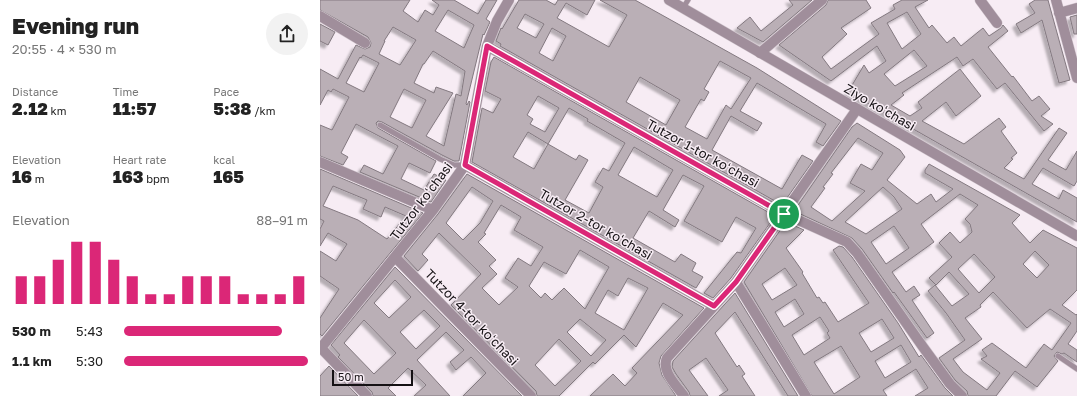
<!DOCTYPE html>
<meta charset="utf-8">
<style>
:root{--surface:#fff;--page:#f2f2f2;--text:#222;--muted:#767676;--accent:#db2777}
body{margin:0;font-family:"Golos Text",sans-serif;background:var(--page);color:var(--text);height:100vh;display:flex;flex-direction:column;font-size:15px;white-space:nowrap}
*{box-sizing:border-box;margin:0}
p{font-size:13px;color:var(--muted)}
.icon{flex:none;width:22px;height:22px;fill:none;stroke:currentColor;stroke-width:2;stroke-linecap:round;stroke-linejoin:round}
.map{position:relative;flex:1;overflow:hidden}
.panel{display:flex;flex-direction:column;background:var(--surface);width:320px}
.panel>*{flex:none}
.scale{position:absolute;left:12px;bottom:10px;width:81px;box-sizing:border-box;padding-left:4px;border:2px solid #151114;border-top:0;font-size:11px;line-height:14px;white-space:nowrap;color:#151114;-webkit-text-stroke:3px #f7ecf4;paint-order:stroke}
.pin{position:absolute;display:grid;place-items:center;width:34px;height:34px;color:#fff;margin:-17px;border:2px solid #fff;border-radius:50%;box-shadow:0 1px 4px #0007}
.round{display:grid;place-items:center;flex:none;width:42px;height:42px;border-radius:21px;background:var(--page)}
.summary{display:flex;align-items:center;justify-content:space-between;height:68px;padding:0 12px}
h1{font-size:22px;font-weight:800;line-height:30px}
.stats{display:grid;grid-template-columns:repeat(3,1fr);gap:6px;height:68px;padding:4px 12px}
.stats div{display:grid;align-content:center}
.stats b{font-size:17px;font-weight:800}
.stats small{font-size:11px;font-weight:400}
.stats p{font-size:11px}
.chart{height:112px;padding:8px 12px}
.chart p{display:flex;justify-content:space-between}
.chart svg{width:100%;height:72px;margin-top:4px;stroke:var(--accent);stroke-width:6}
ul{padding:0 12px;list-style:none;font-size:13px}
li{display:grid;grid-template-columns:64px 48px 1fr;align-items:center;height:30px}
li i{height:10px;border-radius:5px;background:var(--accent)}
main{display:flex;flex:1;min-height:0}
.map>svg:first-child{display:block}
.building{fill:#baafb6;stroke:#837980;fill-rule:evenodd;filter:url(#shadow)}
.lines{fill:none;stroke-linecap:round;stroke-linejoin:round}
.service-casing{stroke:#d3c9d0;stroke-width:6}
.minor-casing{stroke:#d3c9d0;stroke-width:11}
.tertiary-casing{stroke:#d3c9d0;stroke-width:11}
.service{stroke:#a08e9b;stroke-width:5}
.minor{stroke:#a08e9b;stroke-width:10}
.tertiary{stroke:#a08e9b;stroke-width:10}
.route-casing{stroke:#fff;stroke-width:8}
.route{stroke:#db2777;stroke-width:5}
.labels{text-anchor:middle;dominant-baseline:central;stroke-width:3;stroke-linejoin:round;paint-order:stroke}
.street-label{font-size:13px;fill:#151114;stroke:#f7ecf4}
</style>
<main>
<section class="panel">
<div class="summary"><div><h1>Evening run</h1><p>20:55 · 4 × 530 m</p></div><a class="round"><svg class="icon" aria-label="share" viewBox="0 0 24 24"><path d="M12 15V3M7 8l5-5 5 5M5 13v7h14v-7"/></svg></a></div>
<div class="stats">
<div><p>Distance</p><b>2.12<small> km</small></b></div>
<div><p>Time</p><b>11:57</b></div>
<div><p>Pace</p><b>5:38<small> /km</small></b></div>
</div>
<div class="stats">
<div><p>Elevation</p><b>16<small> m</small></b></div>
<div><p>Heart rate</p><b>163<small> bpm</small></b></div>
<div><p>kcal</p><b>165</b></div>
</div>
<div class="chart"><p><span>Elevation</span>88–91 m</p>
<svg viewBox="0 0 160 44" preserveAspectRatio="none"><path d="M5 44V27M15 44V27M25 44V17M35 44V6M45 44V6M55 44V17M65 44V27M75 44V38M85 44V38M95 44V27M105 44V27M115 44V27M125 44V38M135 44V38M145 44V38M155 44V27"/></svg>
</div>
<ul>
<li><b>530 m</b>5:43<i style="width:86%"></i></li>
<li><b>1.1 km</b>5:30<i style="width:100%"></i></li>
</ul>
</section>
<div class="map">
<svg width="757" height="396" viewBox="0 0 757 396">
<defs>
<filter id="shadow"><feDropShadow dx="-3.5" dy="3.5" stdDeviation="1" flood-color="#0004"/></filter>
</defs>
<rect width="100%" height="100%" fill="#f7ecf4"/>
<path class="building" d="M0 0H90L83 11 98 22 105 10 113 15 119 5 112 0H134L158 14 166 0H177L166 19 170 22 164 35 163 34 146 104 147 105 149 101 150 102 139 161H134L122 155 62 122 58 121 56 123 58 128 116 161 110 173 89 163 81 179 104 190 114 174 126 180 111 202 40 172 44 165 63 174 78 146 36 124 21 153 28 157 23 165 0 156V125L12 130 29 97 13 89 11 92 8 90 0 105V69L18 79 36 45 45 49 50 47 51 43 48 37 0 10ZM128 10 154 25 144 48 115 31ZM73 27 96 40 80 65 59 54 65 41H64ZM113 51 145 71 141 96 136 94 124 146 106 136 133 93 116 87 114 93 94 83 103 64H104ZM43 55 59 63 44 92 26 83 40 57 41 58ZM84 89 106 100 92 128 70 117Z
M199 0H226L235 5 238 0H275L267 15 246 3 237 18 289 47 307 15 280 0H315L437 68 521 121 503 146 496 142 506 124 437 83 420 111 442 123 437 131 411 116 392 150 462 189 482 155 493 161 462 205 180 46 181 44 176 41 181 28 182 29ZM205 14 224 24 216 38 197 28ZM232 28 246 36 233 61 219 53ZM400 61 431 78 411 109 406 105 387 139 365 127 381 99 384 101 389 92 384 89ZM320 77 360 100 346 125 306 102Z
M469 0H492L443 42 417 28 430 17 441 31 473 5Z
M508 0H546L551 8 521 28 527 34 502 57 511 69 559 34 551 23 575 9 573 5 582 0H608L595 7 609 28 612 25 627 43 634 37 641 46 663 28 669 36 681 28 683 25 688 31 668 47 692 77 693 76 712 101 719 96 730 109 721 116 733 124 724 131 685 83 677 89 653 59 643 66 637 57 582 93 584 95 571 105 590 116 602 108 598 102 640 69 661 96 636 116 626 102 602 121 644 144 679 118 686 127 681 131 697 153 691 158 693 159 684 168 704 179 739 128 747 133 728 160 746 170 757 151V181L754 186 723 168 712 184 739 199 743 190 757 198V222L528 92 544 65 549 73 566 61 557 46 511 81 459 45 506 5ZM587 12 601 34 582 49 567 23ZM594 50 607 66 575 86 564 74Z
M715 0H728L750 80 739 83 722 20 701 33 696 24 715 13 709 4Z
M757 15V34H754L750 17Z
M0 24 15 32 8 45 0 41Z
M174 57 455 216 411 278 393 298 384 293 417 252 421 253 436 228 416 217 402 242 364 221 384 186 363 175 343 210 359 220 355 227 329 211 313 238 355 262 361 254 376 263 372 271 383 277 376 288 152 162 162 108 173 113 181 99 165 91 171 62ZM218 96 239 108 225 132 210 124 213 119 207 115ZM249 108 268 119 267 121 305 143 289 171 283 168 275 182 283 187 269 213 245 200 268 160 259 155 256 160 228 144ZM208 132 228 144 214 169 193 157ZM314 147 353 170 337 197 298 175Z
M537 123 580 150 585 157 567 180 597 204 611 194 616 202 633 189 605 173V170L609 164 700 215 692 223 710 243 723 230 757 248V290L742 305 756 315 757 314V331L748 344 757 350V362L744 353 742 354 737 352 734 356 738 361 717 387 695 371 676 396H648L647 391 635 380 619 358 645 340 626 313 608 291 615 285 632 306 649 294 629 272 616 285 609 278 632 257 619 243 630 232 640 243 652 232 650 224 645 219 658 205 640 194 601 224 614 242 572 272 586 292 594 286 600 295 592 300 614 333 607 338 574 292 573 293 542 249 532 238 474 211 532 127ZM538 138 563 153 552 170 541 164 530 183 545 191 512 221 491 207 505 188 503 187 513 174 511 173ZM563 187 574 197 582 209 546 234 525 222ZM574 226 589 248 566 264 551 242ZM715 251 729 265 717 278 703 264ZM654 254 675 277 659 293 638 269ZM673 292 707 328 730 309 751 323 732 350 724 344 706 368 672 343 662 350 667 356 661 359 680 373 667 390 643 372 633 359 662 339 645 318 661 307 660 305Z
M0 169 103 213 2 336 0 334V318L19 289 0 276V251L16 261 27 244 8 233 0 246V229L4 221 0 219ZM13 186 47 200 43 209 61 217 65 207 86 216 67 239 38 220 3 206Z
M147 174 384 308 341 356 339 363 342 375 356 396H270L293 374 305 386 317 373 312 368 363 315 343 303 316 347 304 335 275 364 273 362 239 396H217L216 391 131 305 161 274 119 233 102 254 108 260 98 271 84 256 118 214ZM152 187 173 201 160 223 143 240 126 223ZM181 205 201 217 194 230 223 247 211 266 198 258 185 278 198 287 179 305 162 288 177 274 169 266 176 260 158 242 166 234 164 233ZM260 250 289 267 265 309 244 288 232 300 225 293 221 298 209 286 224 262 246 274ZM308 278 328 288 304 330 275 313 288 290 298 296ZM260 319 286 340 271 356 247 332ZM239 339 261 361 235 386 215 365Z
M466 222 484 230 466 248 483 272 482 273 497 298 499 297 503 303 505 302 518 322 549 303 513 250 519 246 523 247 532 257 578 323 599 357 601 355 625 388 633 396H595L608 388 596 369 563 390 567 396H492L424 282ZM465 268 477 285 452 300 442 284ZM475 299 484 314 464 327 455 312ZM500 317 509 331 507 333 510 338 484 355 472 335ZM562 319 574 338 551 352 539 333ZM581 345 591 362 565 378 555 361ZM521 346 540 377 514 394 494 362Z
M75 267 202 396H143L166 373 151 357 136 370 130 362 144 350 126 332 97 360 130 396H94L106 385 88 368 68 388 76 396H53L52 392 18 357 20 355 11 345ZM75 280 91 297 69 318 54 303ZM104 310 120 326 96 349 80 332ZM44 320 76 353 54 374 24 343Z
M415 293 478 396H468L415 312 395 333 417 367 419 365 425 374 422 376 435 396H399L408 390 386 358 369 370 388 396H370L369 392 356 374 352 367 353 361Z
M9 366 38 396H0V376Z"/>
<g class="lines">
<g class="service-casing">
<path id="service" d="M363 8 368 0
M60 125 120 159 134 165H145
M738 356 757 369"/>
</g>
<g class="minor-casing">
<path id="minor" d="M660 0 677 23
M736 0 757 78
M739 13 757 8
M0 16 45 43
M167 46 465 214 527 242 537 253 603 347 630 384 642 396
M440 53 502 0
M0 162 113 210
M145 165 394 306
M75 257 211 396
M416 282 486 396
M1 348 47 396
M0 349 113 210 145 165 167 46 177 21 189 0
M364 396C356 385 341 371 347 358L416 282 537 109"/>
</g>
<g class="tertiary-casing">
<path id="tertiary" d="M349 0 757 236"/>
</g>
<use href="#service" class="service"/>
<use href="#minor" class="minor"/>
<use href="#tertiary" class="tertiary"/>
</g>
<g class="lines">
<g class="route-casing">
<path id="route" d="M167 46 464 214 416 282 394 306 145 165Z"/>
</g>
<use href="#route" class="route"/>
</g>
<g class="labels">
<g class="street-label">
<text transform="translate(560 107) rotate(30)">Ziyo koʻchasi</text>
<text transform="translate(383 153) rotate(29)">Tutzor 1-tor koʻchasi</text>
<text transform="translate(101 201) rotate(-53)">Tutzor koʻchasi</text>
<text transform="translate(276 224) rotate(30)">Tutzor 2-tor koʻchasi</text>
<text transform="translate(152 317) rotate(46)">Tutzor 4-tor koʻchasi</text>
</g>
</g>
</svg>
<div class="scale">50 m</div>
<div class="pin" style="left:464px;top:214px;background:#1e9e55"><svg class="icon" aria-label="arrive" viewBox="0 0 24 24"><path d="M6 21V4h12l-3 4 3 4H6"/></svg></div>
</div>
</main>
